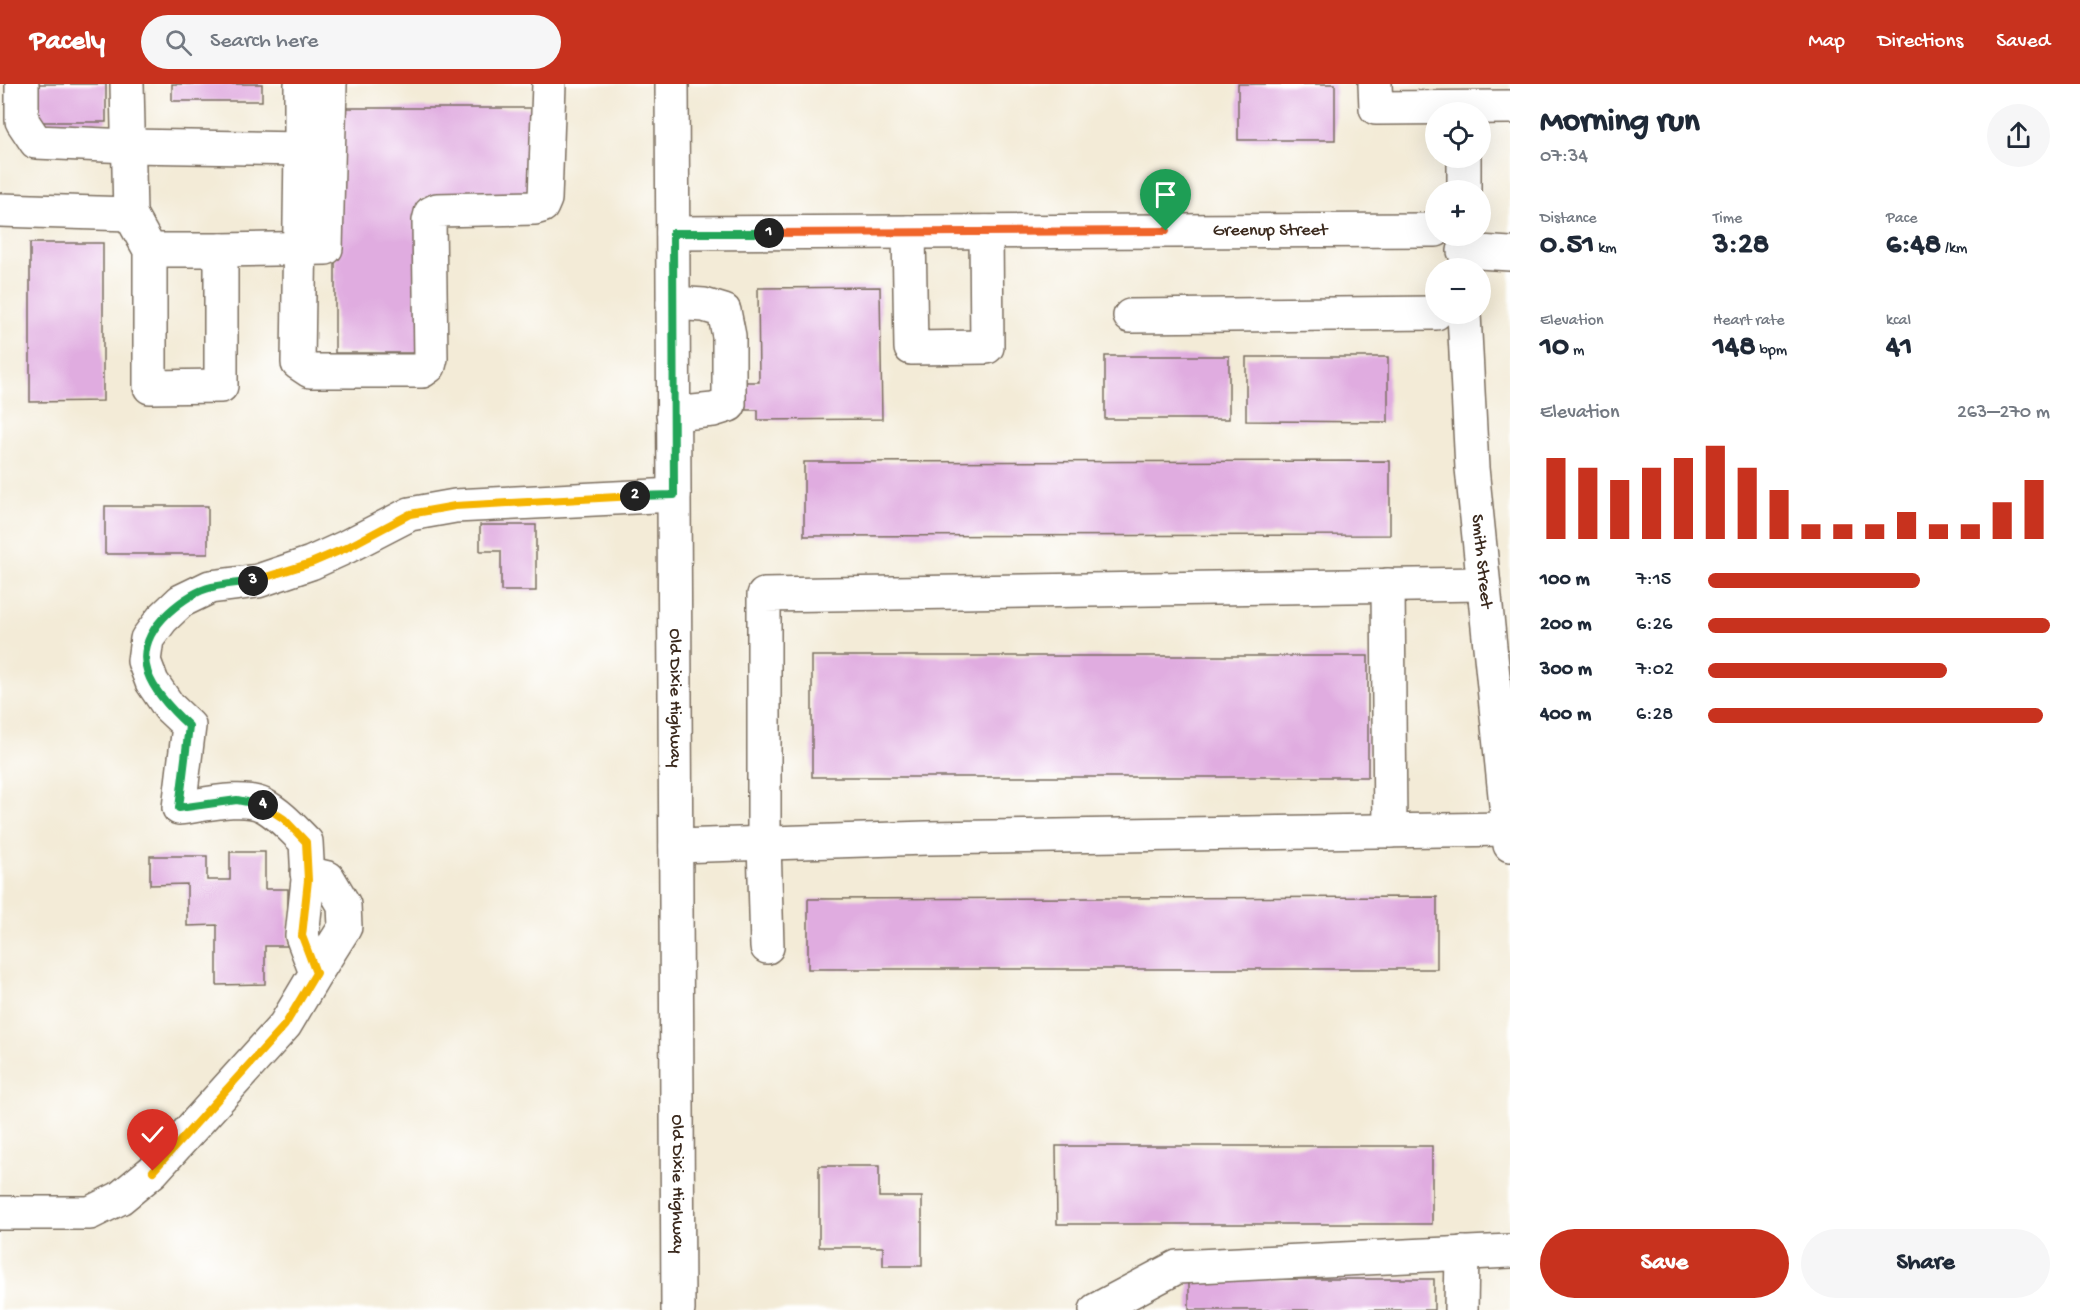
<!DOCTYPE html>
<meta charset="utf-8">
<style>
:root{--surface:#fff;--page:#f6f6f7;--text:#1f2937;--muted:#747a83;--accent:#c8321e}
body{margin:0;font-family:"Gochi Hand",sans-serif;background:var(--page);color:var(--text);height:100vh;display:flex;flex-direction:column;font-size:22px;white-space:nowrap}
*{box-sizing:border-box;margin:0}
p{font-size:20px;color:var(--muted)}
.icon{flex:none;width:33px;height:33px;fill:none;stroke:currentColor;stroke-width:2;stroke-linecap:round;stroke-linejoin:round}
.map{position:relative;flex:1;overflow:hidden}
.sheet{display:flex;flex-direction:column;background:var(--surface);width:570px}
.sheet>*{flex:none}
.controls{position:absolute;left:1425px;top:18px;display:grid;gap:12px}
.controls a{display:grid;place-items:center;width:66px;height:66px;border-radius:50%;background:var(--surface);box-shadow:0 6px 24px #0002;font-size:30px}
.pin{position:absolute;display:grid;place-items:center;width:51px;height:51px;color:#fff;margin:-62px -26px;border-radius:50% 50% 50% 0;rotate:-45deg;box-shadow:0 0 6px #0007}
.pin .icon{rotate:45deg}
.km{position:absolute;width:30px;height:30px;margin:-15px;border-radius:50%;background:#222;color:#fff;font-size:16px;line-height:30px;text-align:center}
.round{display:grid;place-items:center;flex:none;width:63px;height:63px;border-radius:32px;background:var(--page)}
.summary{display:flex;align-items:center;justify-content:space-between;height:102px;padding:0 30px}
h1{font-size:33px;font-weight:700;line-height:45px}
.stats{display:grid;grid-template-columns:repeat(3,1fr);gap:9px;height:102px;padding:6px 30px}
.stats div{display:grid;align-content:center}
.stats b{font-size:30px;font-weight:700}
.stats small{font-size:16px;font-weight:400}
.stats p{font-size:16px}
.chart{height:168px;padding:12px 30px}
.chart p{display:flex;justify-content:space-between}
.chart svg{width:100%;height:108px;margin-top:6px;stroke:var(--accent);stroke-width:6}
.action{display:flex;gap:12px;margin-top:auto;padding:12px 30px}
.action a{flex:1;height:69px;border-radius:36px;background:var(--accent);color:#fff;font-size:24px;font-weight:700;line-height:69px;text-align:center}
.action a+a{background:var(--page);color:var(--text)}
ul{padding:0 30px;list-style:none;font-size:20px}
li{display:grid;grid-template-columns:96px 72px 1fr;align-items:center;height:45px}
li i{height:15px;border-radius:8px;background:var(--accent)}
header{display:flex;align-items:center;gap:36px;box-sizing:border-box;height:84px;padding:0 30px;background:var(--accent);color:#fff}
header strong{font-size:28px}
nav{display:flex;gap:33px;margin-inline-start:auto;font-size:21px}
.search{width:420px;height:54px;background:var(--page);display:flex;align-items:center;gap:15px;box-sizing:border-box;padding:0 21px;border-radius:33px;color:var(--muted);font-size:22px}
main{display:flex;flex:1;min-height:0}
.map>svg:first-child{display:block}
.building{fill:#e0ace0}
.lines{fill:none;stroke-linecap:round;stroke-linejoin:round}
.minor-casing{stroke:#7b6e5f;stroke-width:36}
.minor{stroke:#fff;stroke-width:33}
.split-1-casing{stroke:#fff;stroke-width:12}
.split-2-casing{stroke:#fff;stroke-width:12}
.split-3-casing{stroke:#fff;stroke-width:12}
.split-4-casing{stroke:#fff;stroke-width:12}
.split-5-casing{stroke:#fff;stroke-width:12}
.split-1{stroke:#f0652b;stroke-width:8}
.split-2{stroke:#22a559;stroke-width:8}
.split-3{stroke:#f5b400;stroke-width:8}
.split-4{stroke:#22a559;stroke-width:8}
.split-5{stroke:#f5b400;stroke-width:8}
.labels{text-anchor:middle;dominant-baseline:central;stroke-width:6;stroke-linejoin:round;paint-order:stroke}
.street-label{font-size:18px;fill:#3b2a1e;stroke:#fff}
</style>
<header>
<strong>Pacely</strong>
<div class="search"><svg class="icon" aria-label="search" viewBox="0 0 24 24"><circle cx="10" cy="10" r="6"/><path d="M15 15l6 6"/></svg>Search here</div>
<nav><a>Map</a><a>Directions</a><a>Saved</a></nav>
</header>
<main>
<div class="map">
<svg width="1510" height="1226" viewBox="0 0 1510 1226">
<rect width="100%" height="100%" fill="#fff"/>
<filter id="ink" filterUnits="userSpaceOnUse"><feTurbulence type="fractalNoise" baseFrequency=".0167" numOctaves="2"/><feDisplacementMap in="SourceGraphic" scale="12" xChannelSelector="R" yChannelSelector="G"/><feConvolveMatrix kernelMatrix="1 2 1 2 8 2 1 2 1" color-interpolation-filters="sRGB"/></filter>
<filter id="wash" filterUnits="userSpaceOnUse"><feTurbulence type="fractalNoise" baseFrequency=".008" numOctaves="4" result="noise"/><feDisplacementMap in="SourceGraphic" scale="24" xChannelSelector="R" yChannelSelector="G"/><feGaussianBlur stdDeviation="1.35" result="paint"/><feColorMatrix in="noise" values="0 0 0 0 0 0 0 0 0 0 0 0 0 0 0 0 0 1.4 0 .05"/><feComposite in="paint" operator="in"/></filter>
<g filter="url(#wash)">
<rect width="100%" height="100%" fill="#f3ebd7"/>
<g id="blocks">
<path class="building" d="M38 0H106V38H38Z
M172 0H262V17H172Z
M1238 0H1335V56H1238Z
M335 24H534L533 116 421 115V269H335Z
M30 159H103V317L30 318Z
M880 203 882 335 758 336V326H741L740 298H759L758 204Z
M1105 272H1229V335H1105Z
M1246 273H1388V338L1246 337Z
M1390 377V451L804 452V378Z
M105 422H208V470H105Z
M480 441H536V507H501V467H480Z
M812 572H1368V693H812Z
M230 768H265V805H288V862H265V900L217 901V841L187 842V800L150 801V772H207V796H230Z
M1437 813V885H808V815Z
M1056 1062H1432V1140H1057Z
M819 1082H879V1113H922V1182H883V1163H819Z
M1189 1195H1434V1226H1189Z"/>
</g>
</g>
<g filter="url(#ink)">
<use href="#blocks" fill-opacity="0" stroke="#7b6e5f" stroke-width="1.5"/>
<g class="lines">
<g class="minor-casing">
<g id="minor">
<path d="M22 0V37L36 58 129 62 301 65V0"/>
<path id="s1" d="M672 0 678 1226"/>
<path d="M1375 0 1376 24 1510 23"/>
<path d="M301 65 298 279 310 287H422L429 282 431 274 429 137 431 129 437 126 535 124 542 122 545 115 549 0"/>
<path d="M1464 106V74"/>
<path d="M0 126 130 130 127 0"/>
<path d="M130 130 150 166V303L221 302V166H150"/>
<path d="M909 148 911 264 987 263 986 148"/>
<path id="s2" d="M673 149 1436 146"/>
<path d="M221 166 326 164 330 0"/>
<path d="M1464 167 1510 170"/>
<path d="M673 219 704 221 724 227 729 252V321L713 326 673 330"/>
<path id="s3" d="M1464 230 1472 384 1510 761"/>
<path d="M1130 232 1436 229"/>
<path d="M1388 501 1390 747"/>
<path d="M676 762 927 754 1508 745"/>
<path d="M307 789 328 794 344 821 345 843 316 889"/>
<path d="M767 863 764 759V511L1483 500"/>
<path d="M0 1129H90L120 1114 153 1087 285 941 316 889 302 852 308 796 306 758C293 745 280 730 263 721 242 711 203 721 179 724L189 642 169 623 152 598 144 577 147 555 162 535 181 517 210 503 258 497 311 479 346 463 410 430 455 422 674 411"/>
<path d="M1096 1226 1177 1183 1510 1167"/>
<path d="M1461 1226 1462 1169"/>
</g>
</g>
<use href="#minor" class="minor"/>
</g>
</g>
<g class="lines" filter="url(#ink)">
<g class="split-1-casing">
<path id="split-1" d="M769 149 1166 147"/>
</g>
<g class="split-2-casing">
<path id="split-2" d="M635 412 674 411 673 149H769"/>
</g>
<g class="split-3-casing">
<path id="split-3" d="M253 497 311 479 346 464 410 430 455 422 635 412"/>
</g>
<g class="split-4-casing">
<path id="split-4" d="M253 497C240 499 225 500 212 503 195 507 180 518 168 529 123 572 152 608 189 642L179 724 237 716 263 721"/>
</g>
<g class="split-5-casing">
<path id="split-5" d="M153 1087 285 941 316 889 302 852 308 796 306 758 284 735 263 721"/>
</g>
<use href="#split-1" class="split-1"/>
<use href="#split-2" class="split-2"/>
<use href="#split-3" class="split-3"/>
<use href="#split-4" class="split-4"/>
<use href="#split-5" class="split-5"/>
</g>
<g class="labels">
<g class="street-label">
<text stroke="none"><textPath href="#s2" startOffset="597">Greenup Street</textPath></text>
<text stroke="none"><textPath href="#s3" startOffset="248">Smith Street</textPath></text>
<text stroke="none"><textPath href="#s1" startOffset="614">Old Dixie Highway</textPath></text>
<text stroke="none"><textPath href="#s1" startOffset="1100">Old Dixie Highway</textPath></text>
</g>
</g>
</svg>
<div class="controls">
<a><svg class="icon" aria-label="locate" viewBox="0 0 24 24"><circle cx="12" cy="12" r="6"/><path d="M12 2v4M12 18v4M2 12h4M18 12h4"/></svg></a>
<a>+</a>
<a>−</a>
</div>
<div class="pin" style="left:1166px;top:147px;background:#1e9e55"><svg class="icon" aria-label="arrive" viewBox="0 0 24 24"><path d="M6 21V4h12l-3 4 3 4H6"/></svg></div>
<div class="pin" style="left:153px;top:1087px;background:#d93025"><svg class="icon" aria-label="check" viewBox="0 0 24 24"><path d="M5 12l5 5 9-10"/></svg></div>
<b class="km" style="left:769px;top:149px">1</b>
<b class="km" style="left:635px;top:412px">2</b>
<b class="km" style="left:253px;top:497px">3</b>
<b class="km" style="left:263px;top:721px">4</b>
</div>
<section class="sheet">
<div class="summary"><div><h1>Morning run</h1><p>07:34</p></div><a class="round"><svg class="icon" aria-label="share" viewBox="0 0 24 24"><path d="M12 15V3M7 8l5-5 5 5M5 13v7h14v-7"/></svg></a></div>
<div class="stats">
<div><p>Distance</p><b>0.51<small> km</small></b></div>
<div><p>Time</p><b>3:28</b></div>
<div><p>Pace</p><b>6:48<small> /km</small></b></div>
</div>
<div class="stats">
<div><p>Elevation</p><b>10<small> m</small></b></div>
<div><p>Heart rate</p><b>148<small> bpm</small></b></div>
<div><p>kcal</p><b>41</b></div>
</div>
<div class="chart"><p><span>Elevation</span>263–270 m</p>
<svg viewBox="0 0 160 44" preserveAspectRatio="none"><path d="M5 44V11M15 44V15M25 44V20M35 44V15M45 44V11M55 44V6M65 44V15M75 44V24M85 44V38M95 44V38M105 44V38M115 44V33M125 44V38M135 44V38M145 44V29M155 44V20"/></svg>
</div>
<ul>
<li><b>100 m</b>7:15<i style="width:62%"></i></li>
<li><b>200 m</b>6:26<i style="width:100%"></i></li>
<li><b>300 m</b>7:02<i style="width:70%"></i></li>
<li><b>400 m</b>6:28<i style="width:98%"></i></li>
</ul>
<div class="action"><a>Save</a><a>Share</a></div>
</section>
</main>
